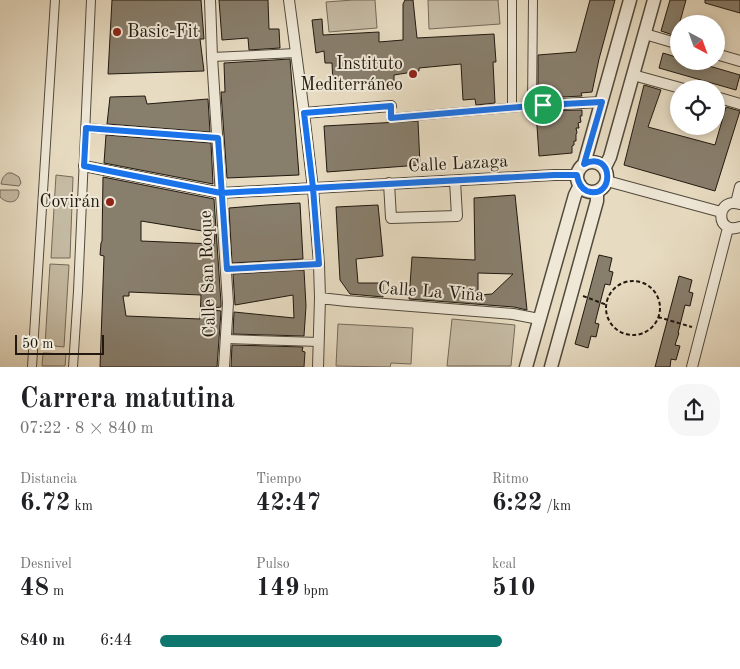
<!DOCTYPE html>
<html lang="es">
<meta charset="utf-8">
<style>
:root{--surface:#fff;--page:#f6f6f6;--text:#202124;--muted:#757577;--accent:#0f766e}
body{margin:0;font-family:"Old Standard TT",serif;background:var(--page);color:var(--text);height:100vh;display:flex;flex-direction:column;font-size:19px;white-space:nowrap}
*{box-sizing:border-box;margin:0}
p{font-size:16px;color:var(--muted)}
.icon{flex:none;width:28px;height:28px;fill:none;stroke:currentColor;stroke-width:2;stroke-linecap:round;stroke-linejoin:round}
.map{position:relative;height:367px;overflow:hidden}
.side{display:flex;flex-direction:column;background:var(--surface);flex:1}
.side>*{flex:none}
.needle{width:32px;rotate:139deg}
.controls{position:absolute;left:670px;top:15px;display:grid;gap:10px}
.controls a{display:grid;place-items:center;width:55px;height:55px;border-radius:50%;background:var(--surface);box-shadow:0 2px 8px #0003;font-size:25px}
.scale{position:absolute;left:15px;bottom:12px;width:89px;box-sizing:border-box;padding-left:5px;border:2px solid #211910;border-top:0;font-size:14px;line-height:18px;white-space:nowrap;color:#211910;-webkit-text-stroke:4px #efe8d7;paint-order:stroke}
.pin{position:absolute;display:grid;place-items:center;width:42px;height:42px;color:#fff;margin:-21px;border:2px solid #fff;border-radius:50%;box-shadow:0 1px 5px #0007}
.round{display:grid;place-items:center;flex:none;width:52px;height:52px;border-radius:20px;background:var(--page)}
.summary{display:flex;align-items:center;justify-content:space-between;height:85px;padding:0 20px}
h1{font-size:28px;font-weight:800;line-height:38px}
.figures{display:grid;grid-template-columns:repeat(3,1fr);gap:8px;height:85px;padding:5px 20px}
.figures div{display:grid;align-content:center}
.figures b{font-size:25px;font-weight:800}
.figures small{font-size:14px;font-weight:400}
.figures p{font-size:14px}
ul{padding:0 20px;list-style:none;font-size:16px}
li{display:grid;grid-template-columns:80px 60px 1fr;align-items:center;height:38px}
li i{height:12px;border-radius:6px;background:var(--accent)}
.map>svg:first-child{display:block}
.green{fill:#c5baa3;stroke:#736a5a}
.building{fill:#887e6c;stroke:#211910;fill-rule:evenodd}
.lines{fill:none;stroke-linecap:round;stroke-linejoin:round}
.pedestrian-casing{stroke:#524a3c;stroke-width:10}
.minor-casing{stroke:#524a3c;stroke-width:12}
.tertiary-casing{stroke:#524a3c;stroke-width:15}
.path{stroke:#211910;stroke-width:2;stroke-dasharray:4 2.5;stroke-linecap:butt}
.pedestrian{stroke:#efe8d7;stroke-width:8}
.minor{stroke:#efe8d7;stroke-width:10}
.tertiary{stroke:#efe8d7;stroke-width:12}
.route-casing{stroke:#fff;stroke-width:10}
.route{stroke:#1a73e8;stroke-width:6}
.poi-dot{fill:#8f2418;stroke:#efe8d7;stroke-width:2}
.labels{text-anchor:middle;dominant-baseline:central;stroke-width:4;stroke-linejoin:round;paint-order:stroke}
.poi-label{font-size:18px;fill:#211910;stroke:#efe8d7;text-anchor:end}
.street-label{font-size:18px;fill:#211910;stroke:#efe8d7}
</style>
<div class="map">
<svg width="740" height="367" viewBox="0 0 740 367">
<rect width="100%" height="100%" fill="#e7dbc1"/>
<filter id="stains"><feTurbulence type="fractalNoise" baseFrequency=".004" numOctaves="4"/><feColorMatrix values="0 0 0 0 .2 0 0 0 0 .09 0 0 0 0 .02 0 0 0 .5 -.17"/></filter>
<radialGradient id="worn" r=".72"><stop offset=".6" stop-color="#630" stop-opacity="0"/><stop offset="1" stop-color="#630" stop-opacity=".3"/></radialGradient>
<path class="green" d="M353 0H375L377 28 329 32 326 2Z
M428 0H498L500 24 429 29Z
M8 173H12L19 177 21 183 19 186 1 184C2 179 3 176 8 173Z
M56 175 73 177 70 258H51Z
M0 190H18L19 192C19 203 8 205 0 197Z
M50 264 69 265 64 347 45 345Z
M452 319 515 325 511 366H447Z
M338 324 413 328 411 364 391 363 390 367 336 366Z
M43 353 66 354 65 366H42Z"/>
<path class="building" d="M112 0H201L204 39H200L204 71 108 74Z
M219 0H268L269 29H279L280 48 249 50 248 38 222 40Z
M405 0H413L417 38 494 34 496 62H493L495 103 476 105 475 99 463 100 461 64 419 68V71L394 75V81L333 84 332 63H325L324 51 316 53 312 20 322 19 323 35 379 32V42L403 40V4Z
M590 0H615L599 59 592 92 581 93 582 96 543 98 538 100V55L576 52Z
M670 0H686L676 36 661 31Z
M705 0H740V13L705 3Z
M663 53 679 58V61H692L740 75 736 90 659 68Z
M290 59 299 175 227 178 221 92H225L224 63Z
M644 85 661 90 648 127 715 145 726 107 740 111 715 191 624 165Z
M145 96 147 104 208 99 210 132 107 124 110 97Z
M582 110V116H580L581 122 578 123 579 128H576L577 133 576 134V141H574V145L572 146V153L539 156 536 111Z
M418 121 420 165 327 172 324 126Z
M106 135 211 143 213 184 104 163Z
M103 177 214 199 221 303V307L207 309 221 311 217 367H100L104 256 100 255 101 243 102 241ZM141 221 215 233 214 244 141 241ZM129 292 201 295 200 319 126 316 123 296H129Z
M515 195 527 310 514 307 409 299 412 257 475 260 474 198ZM478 273 513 274 492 294 478 295Z
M300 203 303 259 232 263 229 208 266 205Z
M378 205 383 256 356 259 358 283H383V297L350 294 340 280 336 207Z
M599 255 612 258 609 271 613 272 610 285 605 284 598 311 595 323 599 324 596 337 591 336 588 348 575 344Z
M304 270 306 306 304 336 233 334 234 312 294 318 293 295 235 305 233 274Z
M679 276 692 280 689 292 693 293 690 306 685 305 678 333H679L675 345 680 346 676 360 671 359 670 367H655Z
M232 345 303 347 302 351 305 352 304 367H231Z"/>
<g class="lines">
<g class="pedestrian-casing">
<path id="pedestrian" d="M212 57 296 53
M391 106V118L543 105
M532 106 533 0
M512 107V0
M86 128 218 138
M227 269 319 264
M227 339 319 342
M32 367 55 0
M73 367 78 291 91 0"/>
</g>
<g class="minor-casing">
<path id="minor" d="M210 0 212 57 228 303 224 367
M289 0 304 113 313 189 319 264 320 298 318 367
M645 34 679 44
M716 54 740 61
M633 75 684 89
M716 97 740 104
M543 105 602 102
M304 113 391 106
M84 166 221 193 554 175H577
M607 181 721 212
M389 183 391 218 457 216 455 181
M736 203 740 187
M740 204C715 196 715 236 740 227
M320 298 347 301 513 314 539 319
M692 367 728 228"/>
</g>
<g class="tertiary-casing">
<path id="tertiary" d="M577 177a15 15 0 1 1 30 0a15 15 0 1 1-30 0Z
M584 164 630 0
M605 167 610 157 654 0
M526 367 575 195 580 185
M551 367 597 201V191"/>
</g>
<path class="path" d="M606 308a27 27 0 1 1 54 0a27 27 0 1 1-54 0Z
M583 296 607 305
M658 317 692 327"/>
<use href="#pedestrian" class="pedestrian"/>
<use href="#minor" class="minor"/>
<use href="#tertiary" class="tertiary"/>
</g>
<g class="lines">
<g class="route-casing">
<path id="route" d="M543 105 391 118V106L304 113 313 188 221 193 84 166 86 128 218 138 227 269 319 264 313 188 554 175H577C578 182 580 188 587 191 615 201 614 149 584 164L602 102 543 105"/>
</g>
<use href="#route" class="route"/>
</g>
<g class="poi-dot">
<circle cx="117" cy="32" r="5"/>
<circle cx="413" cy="74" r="5"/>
<circle cx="110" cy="202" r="5"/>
</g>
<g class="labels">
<g class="poi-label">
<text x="127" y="32" text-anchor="start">Basic-Fit</text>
<text x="403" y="64">Instituto<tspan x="403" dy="21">Mediterráneo</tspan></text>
<text x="100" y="202">Covirán</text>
</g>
<g class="street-label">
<text transform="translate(458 164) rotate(-3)">Calle Lazaga</text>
<text transform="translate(208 274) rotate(-92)">Calle San Roque</text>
<text transform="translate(431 292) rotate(4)">Calle La Viña</text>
</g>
</g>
<rect width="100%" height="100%" filter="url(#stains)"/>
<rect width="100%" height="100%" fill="url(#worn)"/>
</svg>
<div class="controls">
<a><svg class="needle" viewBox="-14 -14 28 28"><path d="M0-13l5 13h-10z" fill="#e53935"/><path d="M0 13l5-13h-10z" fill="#757577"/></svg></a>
<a><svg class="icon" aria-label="locate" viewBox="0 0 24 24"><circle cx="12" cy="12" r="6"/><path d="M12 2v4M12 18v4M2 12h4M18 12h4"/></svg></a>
</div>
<div class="scale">50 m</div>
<div class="pin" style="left:543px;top:105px;background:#1e9e55"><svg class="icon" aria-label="arrive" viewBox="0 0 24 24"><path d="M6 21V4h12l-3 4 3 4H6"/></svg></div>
</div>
<section class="side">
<div class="summary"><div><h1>Carrera matutina</h1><p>07:22 · 8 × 840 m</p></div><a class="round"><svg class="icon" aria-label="share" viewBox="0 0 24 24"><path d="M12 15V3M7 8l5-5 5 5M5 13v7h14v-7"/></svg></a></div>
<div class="figures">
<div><p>Distancia</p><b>6.72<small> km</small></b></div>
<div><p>Tiempo</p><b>42:47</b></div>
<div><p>Ritmo</p><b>6:22<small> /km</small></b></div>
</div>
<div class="figures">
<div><p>Desnivel</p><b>48<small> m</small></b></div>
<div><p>Pulso</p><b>149<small> bpm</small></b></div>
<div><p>kcal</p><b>510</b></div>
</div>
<ul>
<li><b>840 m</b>6:44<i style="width:61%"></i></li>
</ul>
</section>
